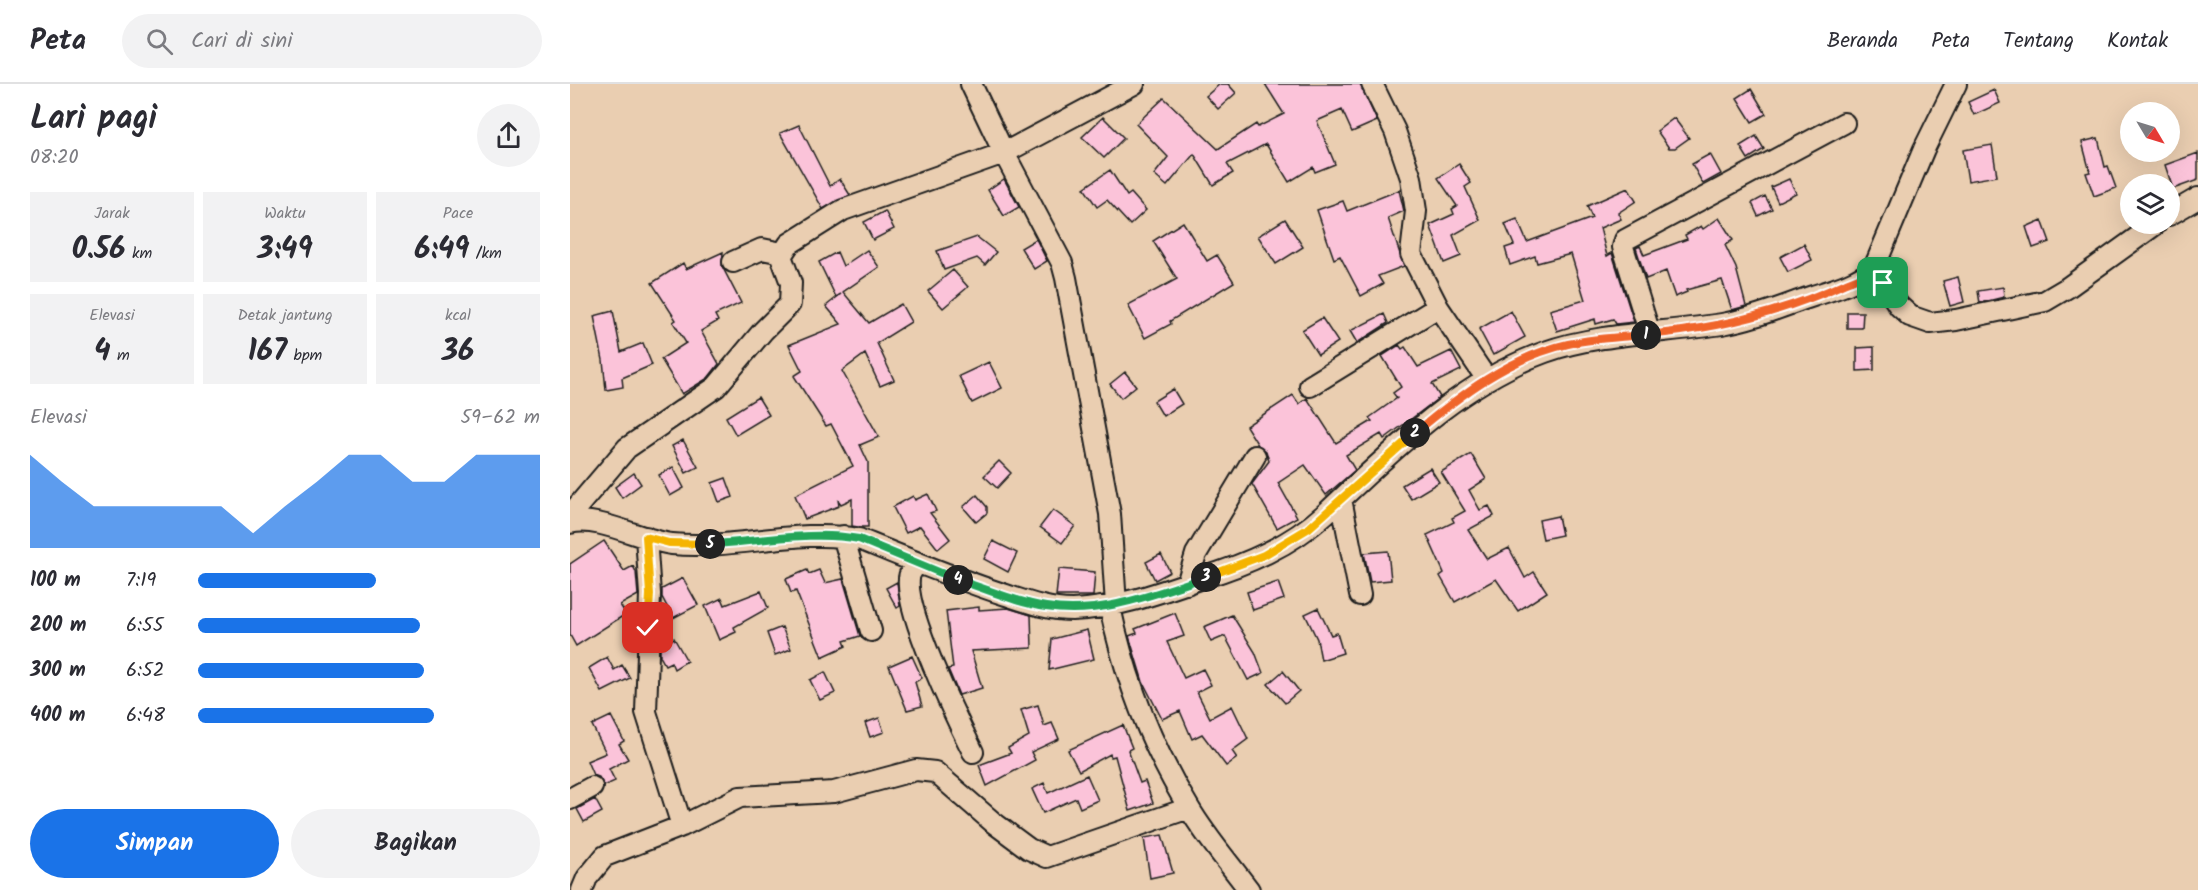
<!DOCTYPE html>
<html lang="id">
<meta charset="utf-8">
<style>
:root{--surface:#fff;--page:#f2f2f3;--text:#2b2b33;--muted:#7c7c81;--line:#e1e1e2;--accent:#1a73e8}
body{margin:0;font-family:Kalam,sans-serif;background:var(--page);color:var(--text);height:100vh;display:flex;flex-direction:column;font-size:22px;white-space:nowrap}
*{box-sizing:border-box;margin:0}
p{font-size:20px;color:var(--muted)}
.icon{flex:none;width:33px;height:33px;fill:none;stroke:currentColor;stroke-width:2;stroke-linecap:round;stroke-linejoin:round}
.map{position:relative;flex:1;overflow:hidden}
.drawer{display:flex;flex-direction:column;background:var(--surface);width:570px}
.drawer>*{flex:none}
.needle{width:39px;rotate:128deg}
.controls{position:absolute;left:1550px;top:18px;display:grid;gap:12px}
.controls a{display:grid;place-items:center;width:60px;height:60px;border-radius:50%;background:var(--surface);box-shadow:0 6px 24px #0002;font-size:30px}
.pin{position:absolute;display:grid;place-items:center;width:51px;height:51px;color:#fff;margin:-26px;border-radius:12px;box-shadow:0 3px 9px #0006}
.km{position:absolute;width:30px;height:30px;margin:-15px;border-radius:50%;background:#222;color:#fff;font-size:16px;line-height:30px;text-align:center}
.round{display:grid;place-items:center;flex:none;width:63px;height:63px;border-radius:32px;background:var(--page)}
.summary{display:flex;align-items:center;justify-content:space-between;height:102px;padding:0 30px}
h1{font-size:33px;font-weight:800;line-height:45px}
.stats{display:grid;grid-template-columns:repeat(3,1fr);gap:9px;height:102px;padding:6px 30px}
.stats div{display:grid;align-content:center;border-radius:0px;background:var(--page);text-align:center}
.stats b{font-size:30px;font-weight:800}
.stats small{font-size:16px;font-weight:400}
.stats p{font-size:16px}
.chart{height:168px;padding:12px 30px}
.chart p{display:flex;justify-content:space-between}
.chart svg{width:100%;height:108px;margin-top:6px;fill:var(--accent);opacity:.7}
.button{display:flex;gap:12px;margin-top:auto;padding:12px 30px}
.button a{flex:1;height:69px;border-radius:36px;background:var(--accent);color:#fff;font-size:24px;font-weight:800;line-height:69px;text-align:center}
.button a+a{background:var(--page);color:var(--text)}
ul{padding:0 30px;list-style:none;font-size:20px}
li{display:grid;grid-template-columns:96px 72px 1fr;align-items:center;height:45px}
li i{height:15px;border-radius:8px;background:var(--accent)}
header{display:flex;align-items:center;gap:36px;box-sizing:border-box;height:84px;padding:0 30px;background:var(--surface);border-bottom:2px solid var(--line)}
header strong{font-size:28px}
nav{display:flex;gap:33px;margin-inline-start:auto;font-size:21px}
.search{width:420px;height:54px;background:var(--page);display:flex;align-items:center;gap:15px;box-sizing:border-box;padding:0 21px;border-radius:33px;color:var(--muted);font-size:22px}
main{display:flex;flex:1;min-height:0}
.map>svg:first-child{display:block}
.building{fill:#fbc3d9;stroke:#1c1c1c;stroke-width:1.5}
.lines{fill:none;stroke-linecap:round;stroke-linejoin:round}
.minor-casing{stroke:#1c1c1c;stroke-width:24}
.minor{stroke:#eaceb1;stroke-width:20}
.split-1-casing{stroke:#fff;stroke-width:12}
.split-2-casing{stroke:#fff;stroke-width:12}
.split-3-casing{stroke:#fff;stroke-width:12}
.split-4-casing{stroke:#fff;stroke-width:12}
.split-5-casing{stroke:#fff;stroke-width:12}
.split-6-casing{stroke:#fff;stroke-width:12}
.split-1{stroke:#f0652b;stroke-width:8}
.split-2{stroke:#f0652b;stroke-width:8}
.split-3{stroke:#f5b400;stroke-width:8}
.split-4{stroke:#22a559;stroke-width:8}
.split-5{stroke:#22a559;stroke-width:8}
.split-6{stroke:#f5b400;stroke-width:8}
</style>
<header>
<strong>Peta</strong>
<div class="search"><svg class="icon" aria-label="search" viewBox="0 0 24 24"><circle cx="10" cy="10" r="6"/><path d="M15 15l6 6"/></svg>Cari di sini</div>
<nav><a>Beranda</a><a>Peta</a><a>Tentang</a><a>Kontak</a></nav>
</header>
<main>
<section class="drawer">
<div class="summary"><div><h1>Lari pagi</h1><p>08:20</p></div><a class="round"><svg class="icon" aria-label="share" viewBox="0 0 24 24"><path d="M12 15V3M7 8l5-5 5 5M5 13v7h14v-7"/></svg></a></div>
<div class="stats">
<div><p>Jarak</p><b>0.56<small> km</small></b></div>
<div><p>Waktu</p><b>3:49</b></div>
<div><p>Pace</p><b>6:49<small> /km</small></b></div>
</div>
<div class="stats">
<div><p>Elevasi</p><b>4<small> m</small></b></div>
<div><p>Detak jantung</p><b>167<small> bpm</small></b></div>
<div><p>kcal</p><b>36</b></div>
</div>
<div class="chart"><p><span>Elevasi</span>59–62 m</p>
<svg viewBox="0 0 160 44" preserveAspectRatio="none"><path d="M0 44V6L10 17L20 27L30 27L40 27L50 27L60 27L70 38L80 27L90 17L100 6L110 6L120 17L130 17L140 6L150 6L160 6V44z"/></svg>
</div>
<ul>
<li><b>100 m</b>7:19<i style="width:52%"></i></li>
<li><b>200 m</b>6:55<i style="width:65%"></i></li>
<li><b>300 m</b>6:52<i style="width:66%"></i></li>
<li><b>400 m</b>6:48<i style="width:69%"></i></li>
</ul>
<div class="button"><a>Simpan</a><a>Bagikan</a></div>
</section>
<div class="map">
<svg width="1628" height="806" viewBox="0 0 1628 806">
<rect width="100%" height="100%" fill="#eaceb1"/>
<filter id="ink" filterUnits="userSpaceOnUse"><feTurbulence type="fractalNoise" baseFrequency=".0167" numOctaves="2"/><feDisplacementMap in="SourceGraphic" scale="12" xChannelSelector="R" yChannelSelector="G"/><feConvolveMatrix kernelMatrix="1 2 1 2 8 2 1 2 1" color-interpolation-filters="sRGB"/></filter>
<g filter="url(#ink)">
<path class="building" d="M650 0H658L666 9 648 25 636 12Z
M695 0H790L807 37 782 48 772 26 747 37 765 80 745 88 743 83 719 98 696 60 657 80 663 89 643 101 624 70 597 102 584 91 598 73 566 40 594 14 648 65 686 40 688 43 714 30Z
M1181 5 1196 30 1182 38 1167 14Z
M1424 6 1430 19 1404 31 1398 18Z
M533 33 554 54 534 74 512 53Z
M1104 34 1119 54 1105 64H1099L1087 47Z
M229 41 260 102 270 95 280 111 253 125 210 49Z
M1186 52 1194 65 1178 75 1170 62Z
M1528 54 1535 83 1538 82 1546 104 1524 112 1516 89 1520 88 1512 58Z
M1422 61 1427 92 1398 97 1393 66Z
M1628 69V96L1603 105 1595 81Z
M1140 70 1151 90 1133 100 1122 80Z
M889 80 901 99 895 103 910 136 883 151 891 172 874 179 860 141 884 130 882 125 887 122 868 94Z
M540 86 557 112 561 109 576 126 560 141 537 116 527 123 514 104Z
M434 95 449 123 434 132 418 106Z
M1219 95 1226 109 1208 118 1201 103Z
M1058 104 1066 117 1048 129 1051 135 1030 144 1037 172 1042 169 1064 238 1046 240 1043 235 1026 240 1025 235 987 247 980 226 1015 216 1001 170 967 179 965 172 940 181 935 164 944 161 935 140 947 135 957 158 1022 134 1017 122Z
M829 106 834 127 818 134 834 182 808 192 813 200 791 212 770 172 764 175 747 126 773 117 777 127Z
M1195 112 1202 125 1188 132 1182 119Z
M315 127 324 145 303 156 294 138Z
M1149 134 1163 156 1155 161 1166 184 1176 222 1162 226 1152 196 1116 206 1117 208 1105 213 1096 187 1076 195 1066 164 1070 162 1074 171 1117 155 1115 151 1131 142 1133 145Z
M715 135 733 163 706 180 688 152Z
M1472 136 1480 158 1463 164 1456 143Z
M613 138 637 177 647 171 664 198 600 237 601 240 575 254 558 221 607 195 583 157Z
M407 153 426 168 415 181 407 174 374 186 367 167Z
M466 155 477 177 464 185 451 164Z
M1234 160 1242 176 1218 188 1210 173Z
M297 166 309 183 273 208 299 239 331 220 341 238 307 259 324 296 310 302 295 270 272 287 309 353 290 361 298 378V443H288L282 442V415L271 420 268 416 269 422 235 435 225 411 283 382 261 340 256 342 224 292 232 287 219 261 271 240 256 222 271 210 266 213 249 178 267 168 273 182Z
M153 168 152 182 171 219 145 231 148 237 131 247 149 280 138 294 112 310 91 275 116 259 103 238 106 236 82 199 113 179 116 185Z
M383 186 398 203 373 224 358 207Z
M1388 193 1394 218 1380 222 1373 197Z
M1433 203 1434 213 1410 219 1408 207Z
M43 227 51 268 73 259 82 281 52 294 53 303 36 306 33 276 24 232Z
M941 227 955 253 923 271 909 245Z
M1277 228H1293L1292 244H1277Z
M814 230 818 239 787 259 780 247Z
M752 234 768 258 748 271 732 246Z
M829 261 832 265 835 263 848 283 881 267 891 286 862 300 870 313 841 335 814 355 811 350 776 371 785 386 756 411 735 381 708 399 727 433 707 444 682 400 699 377 696 367 688 361 676 342 723 311 729 320 737 314 766 359 802 337 799 334 827 314 823 309 831 303 812 272Z
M1304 263V286L1287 287V264Z
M419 278 432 304 402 319 389 292Z
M555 288 566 302 551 314 540 300Z
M603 305 612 320 593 332 584 317Z
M188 313 199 331 166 351 156 333Z
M113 356 128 383 116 389 102 362Z
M901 370 916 395 899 406 910 426 919 422 924 432 898 446 917 475 939 464 955 494 964 488 977 508 948 527 926 495 885 518 870 492 874 489 857 451 884 438 882 434 895 427 871 388Z
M429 377 441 389 427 404 414 392Z
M103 383 114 404 100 412 89 391Z
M860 384 869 398 841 415 832 401Z
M64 389 71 400 52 414 45 403Z
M156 394 163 413 149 418 142 399Z
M358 410 366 427 360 429 380 455 368 465 350 442 336 449 323 423 343 412 345 416Z
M407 411 417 423V429L406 438 393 423Z
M483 426 505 442 492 459 470 443Z
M988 432 992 451 973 455 969 436Z
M34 457 54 487 63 482 66 488 68 511 50 521 56 530 6 562 0 551V480Z
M423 457 447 469 438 488 414 475Z
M818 467 821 496 800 498 794 469Z
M591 470 600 488 585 496 576 478Z
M489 485 525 488 523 512H486Z
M237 486 239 490 249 486 255 499 273 495 290 552 274 557 276 562 252 573 226 507 221 509 216 495Z
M113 494 128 521 103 534 92 513V505Z
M327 498 330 522 327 524 316 504Z
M708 498 714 515 683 526 677 508Z
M191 507 198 524 164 543 166 548 149 556 135 522 152 514 155 521Z
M409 523V526L438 524 461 531 462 564 401 567 412 604 389 611 378 585 383 584 376 527Z
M748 524 761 551 767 549 773 569 751 576 747 555 735 530Z
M605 529 614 552 597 558 614 594 633 585 641 601 627 608 640 634 662 622 678 655 662 667 667 674 656 682 632 650 622 655 610 627 592 635 573 598 559 552 567 549 565 545Z
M662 531 685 568 693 589 678 596 655 552 641 558 634 543Z
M212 543 221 565 205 571 197 549Z
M517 546 524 575 479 586 482 555Z
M104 554 117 577 104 585 101 578 95 581 90 572V562Z
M342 572 352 594 345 598 352 622 337 626 319 582Z
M37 573 44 586 52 581 60 594 32 608 19 584Z
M713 587 729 607 715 619 698 600Z
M255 588 265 609 250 616 240 596Z
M468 621 474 642 482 639 489 655 461 668 465 676 417 702 409 681 441 669 438 664 459 652 451 626Z
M41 632 54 657 49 660 58 675 39 685 45 697 34 702 29 693 23 691 17 677 36 669 22 641Z
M309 634 314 648 300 653 295 639Z
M553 641 562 664 558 666 570 699 575 697 583 719 560 727 545 672 541 673 540 670 509 687 498 666Z
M517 691 528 716 510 724 506 714 473 729 462 705 474 699 478 709Z
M25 715 32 728 14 738 7 725Z
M592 751 603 789 580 794 574 754Z"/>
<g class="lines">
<g class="minor-casing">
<path id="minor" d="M401 0 434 69 564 0
M802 0 825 47 841 94 846 127 841 170 868 223 916 294
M1599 131 1628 114
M163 178 192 165 212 169
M1304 184 1329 222 1340 232 1360 239 1386 236 1475 217 1497 204 1586 140
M1080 250 1053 163 1055 156 1274 39
M740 302 868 223
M771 415 790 511
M4 438 7 423 57 364 146 303 193 247 220 220 221 199 211 172 219 160 273 126 434 69 492 179 496 194 540 430 546 521
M0 439C28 431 73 457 102 460 165 466 227 444 289 455 338 475 386 495 436 511 457 518 479 526 502 526 547 524 589 509 632 494 677 480 720 462 755 430 822 368 888 299 975 268 1028 249 1095 249 1152 240 1183 235 1213 222 1243 212 1262 206 1290 198 1304 184L1354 65 1386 0
M273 452 301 547
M76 453 80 510 76 628 112 742
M348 479C344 484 339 488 339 495 335 528 386 634 403 668
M617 500 626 470 685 372
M540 523C555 594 581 662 619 724 636 753 659 779 679 806
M0 715 22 703
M12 806 17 794 35 772 112 742 170 713 264 708 346 686 365 688 424 739 459 765 477 773 619 724"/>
</g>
<use href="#minor" class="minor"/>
</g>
</g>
<g class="lines" filter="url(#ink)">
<g class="split-1-casing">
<path id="split-1" d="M1076 251C1144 245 1214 228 1276 199 1286 195 1296 192 1304 184L1313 199"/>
</g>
<g class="split-2-casing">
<path id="split-2" d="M845 349C890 311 940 273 998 260 1024 254 1050 253 1076 251"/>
</g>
<g class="split-3-casing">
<path id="split-3" d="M636 493 694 471 739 444 845 349"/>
</g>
<g class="split-4-casing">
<path id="split-4" d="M388 496C417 505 447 519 476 523 531 532 584 510 636 493"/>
</g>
<g class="split-5-casing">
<path id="split-5" d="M140 460C190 458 240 446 289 455L388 496"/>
</g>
<g class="split-6-casing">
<path id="split-6" d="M78 544 80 510 76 453 99 459 140 460"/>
</g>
<use href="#split-1" class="split-1"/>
<use href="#split-2" class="split-2"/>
<use href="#split-3" class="split-3"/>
<use href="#split-4" class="split-4"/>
<use href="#split-5" class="split-5"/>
<use href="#split-6" class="split-6"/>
</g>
</svg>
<div class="controls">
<a><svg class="needle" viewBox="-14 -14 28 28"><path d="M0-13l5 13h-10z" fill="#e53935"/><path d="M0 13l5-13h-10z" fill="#7c7c81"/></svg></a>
<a><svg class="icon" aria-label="layers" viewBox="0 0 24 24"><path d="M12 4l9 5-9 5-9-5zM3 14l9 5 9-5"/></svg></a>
</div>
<div class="pin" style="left:1313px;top:199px;background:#1e9e55"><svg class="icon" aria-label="arrive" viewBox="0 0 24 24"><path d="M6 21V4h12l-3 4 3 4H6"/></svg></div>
<div class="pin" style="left:78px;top:544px;background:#d93025"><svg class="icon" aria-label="check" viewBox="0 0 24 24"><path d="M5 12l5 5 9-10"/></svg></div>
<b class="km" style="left:1076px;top:251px">1</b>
<b class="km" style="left:845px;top:349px">2</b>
<b class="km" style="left:636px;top:493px">3</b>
<b class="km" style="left:388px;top:496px">4</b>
<b class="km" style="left:140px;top:460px">5</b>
</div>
</main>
